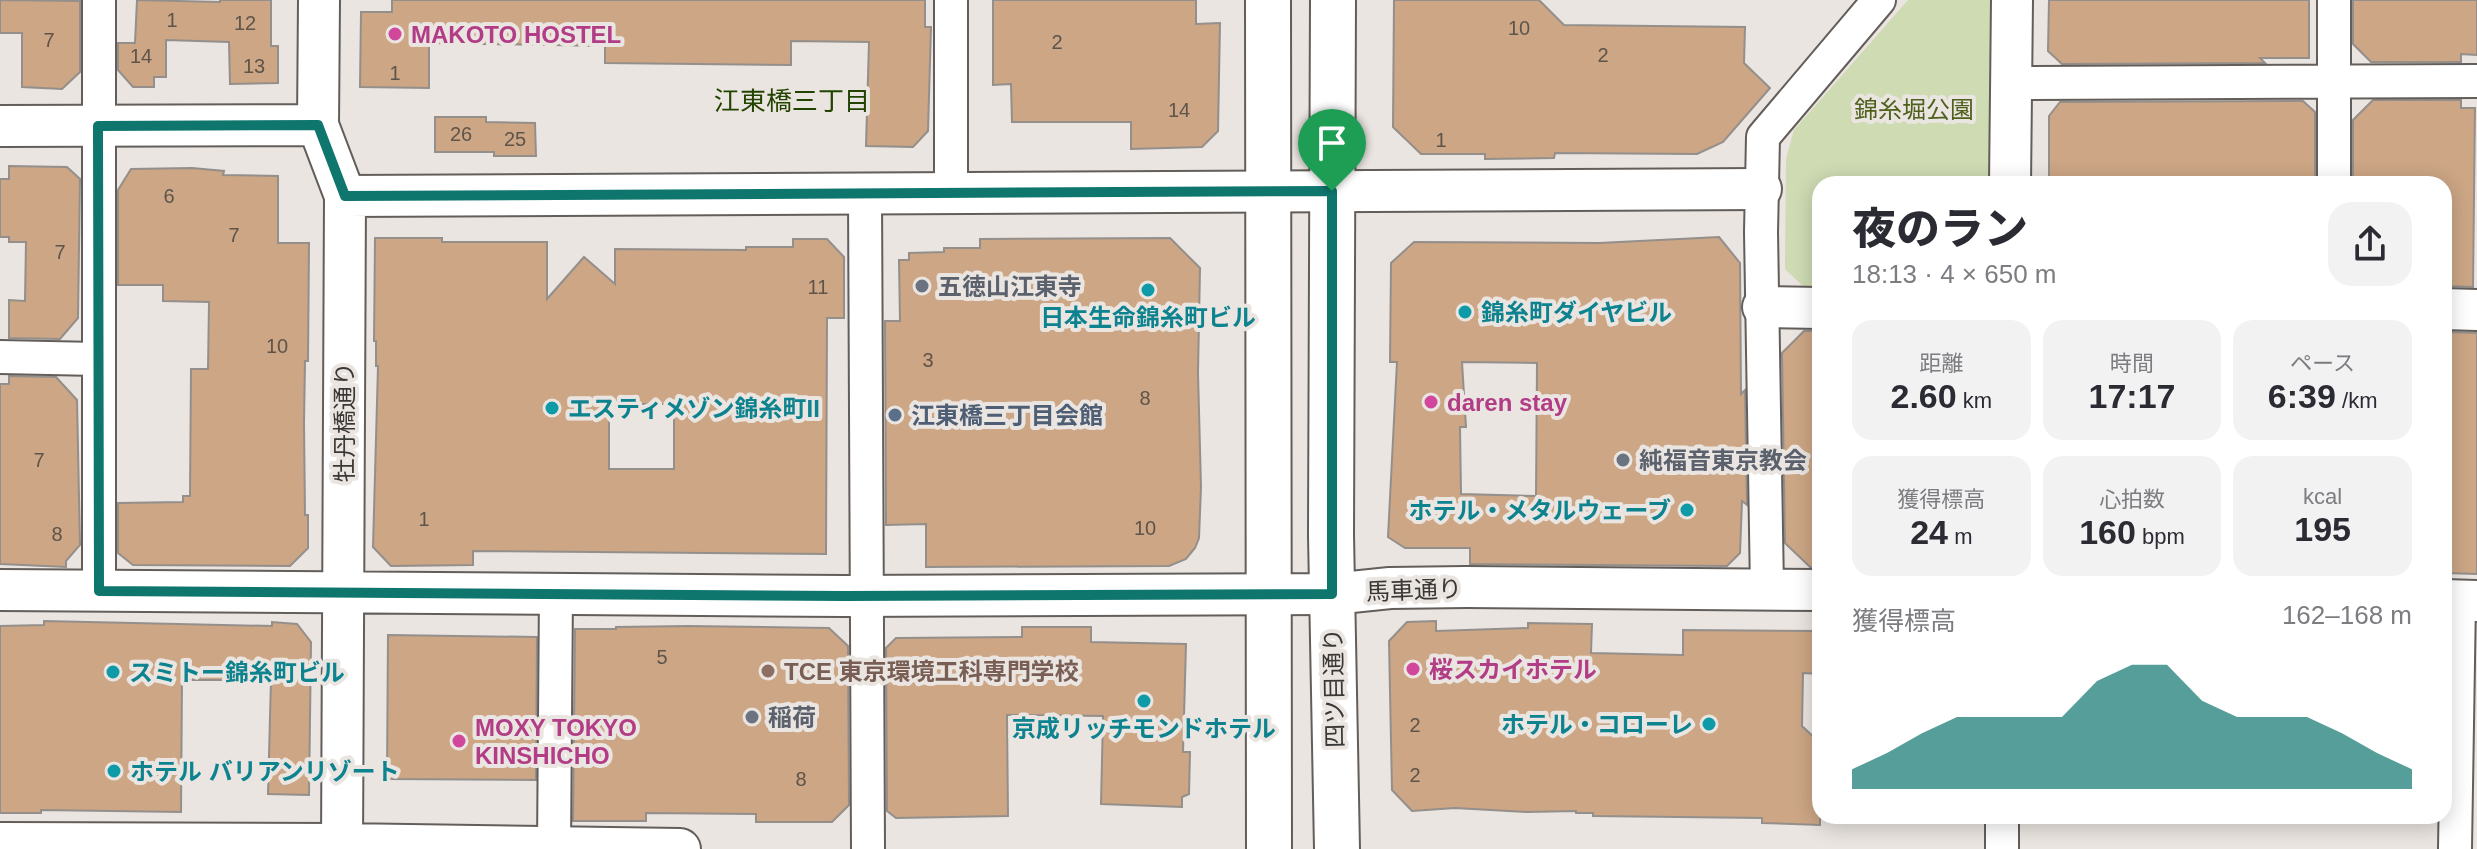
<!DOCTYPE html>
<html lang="ja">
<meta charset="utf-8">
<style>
:root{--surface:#fff;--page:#f2f2f3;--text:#2b2b33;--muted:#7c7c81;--accent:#0f766e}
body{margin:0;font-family:Helvetica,"Noto Sans JP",sans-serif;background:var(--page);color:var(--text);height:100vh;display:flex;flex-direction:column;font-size:30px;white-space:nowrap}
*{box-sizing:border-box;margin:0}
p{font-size:26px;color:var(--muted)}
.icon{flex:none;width:44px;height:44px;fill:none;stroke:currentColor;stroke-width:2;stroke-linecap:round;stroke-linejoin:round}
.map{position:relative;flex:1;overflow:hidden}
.sheet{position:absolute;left:1812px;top:176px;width:640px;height:648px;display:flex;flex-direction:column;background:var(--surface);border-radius:24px;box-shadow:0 4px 20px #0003}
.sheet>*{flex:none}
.pin{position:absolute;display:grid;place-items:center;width:68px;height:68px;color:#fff;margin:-82px -34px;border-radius:50% 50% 50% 0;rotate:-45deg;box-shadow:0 0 8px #0007}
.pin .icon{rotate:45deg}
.round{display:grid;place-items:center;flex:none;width:84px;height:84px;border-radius:24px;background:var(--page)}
.headline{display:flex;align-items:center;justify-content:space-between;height:136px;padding:0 40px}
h1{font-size:44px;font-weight:800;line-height:60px}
.stats{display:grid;grid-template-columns:repeat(3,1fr);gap:12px;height:136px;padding:8px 40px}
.stats div{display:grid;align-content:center;border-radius:20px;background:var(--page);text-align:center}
.stats b{font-size:34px;font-weight:800}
.stats small{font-size:22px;font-weight:400}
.stats p{font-size:22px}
.chart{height:224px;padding:16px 40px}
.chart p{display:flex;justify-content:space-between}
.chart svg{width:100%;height:144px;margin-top:8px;fill:var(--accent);opacity:.7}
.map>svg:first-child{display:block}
.green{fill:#cedbb3}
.building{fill:#cca685;stroke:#948f8b;stroke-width:2;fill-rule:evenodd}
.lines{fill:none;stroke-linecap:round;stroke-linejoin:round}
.minor-casing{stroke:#635e5a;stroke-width:36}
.tertiary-casing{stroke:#635e5a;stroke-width:44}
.secondary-casing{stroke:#635e5a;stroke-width:48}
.minor{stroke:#fff;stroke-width:32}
.tertiary{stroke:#fff;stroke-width:40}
.secondary{stroke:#fff;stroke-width:44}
.route-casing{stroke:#fff;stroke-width:16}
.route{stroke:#0f766e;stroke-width:10}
.hotel-dot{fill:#d1479c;stroke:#eae5e0;stroke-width:3}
.worship-dot{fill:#6b7280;stroke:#eae5e0;stroke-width:3}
.culture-dot{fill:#0f9aa8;stroke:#eae5e0;stroke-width:3}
.service-dot{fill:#5c6f8a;stroke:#eae5e0;stroke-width:3}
.education-dot{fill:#8d6e63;stroke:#eae5e0;stroke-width:3}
.labels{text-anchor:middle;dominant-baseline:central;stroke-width:8;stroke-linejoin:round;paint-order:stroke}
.number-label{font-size:20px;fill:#5e544a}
.hotel-label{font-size:24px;font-weight:bold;fill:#b23c85;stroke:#eae5e0;text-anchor:start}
.park-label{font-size:24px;fill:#4f601c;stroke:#eae5e0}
.worship-label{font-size:24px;font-weight:bold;fill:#5b616d;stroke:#eae5e0;text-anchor:start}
.culture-label{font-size:24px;font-weight:bold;fill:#0d838f;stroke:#eae5e0;text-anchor:start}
.service-label{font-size:24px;font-weight:bold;fill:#4e5e75;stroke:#eae5e0;text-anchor:start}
.street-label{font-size:24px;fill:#3a3836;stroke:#eae5e0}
.education-label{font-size:24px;font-weight:bold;fill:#785e54;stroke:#eae5e0;text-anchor:start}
.neighbourhood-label{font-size:26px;fill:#234400;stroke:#eae5e0}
</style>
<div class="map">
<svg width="2477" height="849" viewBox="0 0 2477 849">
<rect width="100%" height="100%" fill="#eae5e0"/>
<path class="green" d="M1908 0H1992L1989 184H1820V287H1804L1785 269 1786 159 1794 130Z"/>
<path class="building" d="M0 0 80 1V72L62 89 22 87V33H0Z
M137 0 220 2V0H271V46H278V83L230 84 229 42 166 40V77H154V87H133L118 70V43H135Z
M392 0H925V27H931L928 131 913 147 866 146 869 42 791 41V65L605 63V46L429 43V88L360 87 361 12H392Z
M993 0H1196V24L1220 23 1218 131 1202 147 1131 149V122H1012L1011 84 993 85Z
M1394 0H1539L1564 25 1745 27 1744 63 1770 88 1723 142 1697 154 1555 153 1554 158 1485 159V154H1421L1393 127Z
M2049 0H2309V58H2260L2265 63 2062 64 2048 51Z
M2353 0H2477V55L2461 54V62H2371L2353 44Z
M2373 100H2461V108H2475L2473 287 2444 286V184H2353V120Z
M2303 101 2315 112V184H2049V116L2060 102Z
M435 117H486V122L535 123 536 156H494V152H435Z
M9 166 67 167 80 179 78 318 60 339 9 338V300L25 301 26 242H9V237H0V179H9Z
M192 168 224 171 223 175 278 176V243H309L308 361H305L304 423 305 515H308V548L290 566 133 565 118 553V503L183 502V496H190L191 369H208L209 302 163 301V285H118V190L131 169Z
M1719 237 1740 263 1741 394 1745 390 1747 505 1742 501 1740 553 1727 566 1470 564V548H1405L1388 537 1397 362H1390L1391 263 1414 242 1599 243ZM1462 362 1537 363 1536 496 1461 494 1460 427H1466Z
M375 238H442V242H547V299L584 257 615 284V249L746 250V247H793V239H827L844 257V318H827L826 554 473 551V565L391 566 373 547 378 366H376V341H374ZM609 404H674V469H609Z
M1170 238 1200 268 1198 373 1201 487 1199 538 1195 548 1186 559 1169 566 926 567V524L886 525 885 321H900L899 260H909V253L944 252V248H980V239Z
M1804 331H1820L1819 567H1810L1785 543 1782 353Z
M2450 332 2477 333V574L2444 573V435H2449Z
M9 376 56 377 77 400 80 545 66 561V567L0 564V384H9Z
M44 621 272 626V622L297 624 311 642 309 795 268 794 271 680H182L181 812 41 810V813H0V626L44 625Z
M1436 621V631L1528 628V623L1592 624 1591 653 1683 655V630L1820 631V674L1803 673 1802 726 1820 743V825L1762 823V818L1593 816V813H1576V811L1527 812 1455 808 1412 811 1392 790 1389 641 1407 622Z
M688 626 829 628 848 646 849 805 832 822H756V814L646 813V821H573L575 629H616V627Z
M1022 627H1091V642L1186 644 1183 752H1190L1189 794 1182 797V807L1101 804 1103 716 1007 715 1008 816 896 818 887 811 886 648 896 638 1022 637Z
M388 635 537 637 536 780 387 779Z"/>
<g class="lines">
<g class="minor-casing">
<path id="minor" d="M951 0V193
M2011 83 2477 81
M2334 184V0
M865 193 868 849
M0 357 97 359
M1767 589 1761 232 1763 137 1879 0
M99 591V0
M554 847 556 592
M2002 849V816
M2455 849 2459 600"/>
</g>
<g class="tertiary-casing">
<path id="tertiary" d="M319 0 318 125 345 196 342 849
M0 126 318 125
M2010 184 2012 0
M345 196 1761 189
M1763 307 1820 308
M2444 309 2477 310
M0 590 845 596 1332 594 1390 588 1466 587 1820 590
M2444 600 2477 601
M0 843 342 844 680 849"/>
</g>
<g class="secondary-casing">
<path id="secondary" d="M1268 0 1269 849
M1333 0 1331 535 1337 849"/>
</g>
<use href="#minor" class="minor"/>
<use href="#tertiary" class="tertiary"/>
<use href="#secondary" class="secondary"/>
</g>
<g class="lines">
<g class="route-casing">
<path id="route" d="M318 125 345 196 1332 191V594L845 596 99 591 98 126Z"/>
</g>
<use href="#route" class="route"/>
</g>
<g class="hotel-dot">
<circle cx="395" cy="34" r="8"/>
<circle cx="1431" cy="402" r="8"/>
<circle cx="1413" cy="669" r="8"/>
<circle cx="459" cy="741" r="8"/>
</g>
<g class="worship-dot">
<circle cx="922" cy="286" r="8"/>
<circle cx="1623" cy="460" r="8"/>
<circle cx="752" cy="717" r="8"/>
</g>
<g class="culture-dot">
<circle cx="1148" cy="290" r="8"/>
<circle cx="1465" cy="312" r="8"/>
<circle cx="552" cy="408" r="8"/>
<circle cx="1687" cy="510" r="8"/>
<circle cx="113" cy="672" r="8"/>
<circle cx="1144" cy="701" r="8"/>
<circle cx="1709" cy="724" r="8"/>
<circle cx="114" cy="771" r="8"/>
</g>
<circle class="service-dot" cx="895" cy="415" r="8"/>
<circle class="education-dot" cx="768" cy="671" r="8"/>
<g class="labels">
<g class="number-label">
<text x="172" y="20">1</text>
<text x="245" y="23">12</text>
<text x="1519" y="28">10</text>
<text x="49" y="40">7</text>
<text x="1057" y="42">2</text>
<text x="1603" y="55">2</text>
<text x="141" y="56">14</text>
<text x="254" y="66">13</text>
<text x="395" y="73">1</text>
<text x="1179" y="110">14</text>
<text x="461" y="134">26</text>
<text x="515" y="139">25</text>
<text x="1441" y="140">1</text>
<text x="169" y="196">6</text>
<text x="234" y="235">7</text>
<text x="60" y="252">7</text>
<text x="818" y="287">11</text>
<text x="277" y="346">10</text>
<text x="928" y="360">3</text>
<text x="1145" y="398">8</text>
<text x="39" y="460">7</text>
<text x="424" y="519">1</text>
<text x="1145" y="528">10</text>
<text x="57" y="534">8</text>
<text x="662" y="657">5</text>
<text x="1415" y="725">2</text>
<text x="1415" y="775">2</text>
<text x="801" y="779">8</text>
</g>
<g class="hotel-label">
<text x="411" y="34">MAKOTO HOSTEL</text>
<text x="1447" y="402">daren stay</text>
<text x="1429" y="669">桜スカイホテル</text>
<text x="475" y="727">MOXY TOKYO<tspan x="475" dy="28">KINSHICHO</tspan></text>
</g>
<g class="park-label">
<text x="1914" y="109">錦糸堀公園</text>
</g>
<g class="worship-label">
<text x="938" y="286">五徳山江東寺</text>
<text x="1639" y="460">純福音東京教会</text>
<text x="768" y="717">稲荷</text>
</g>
<g class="culture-label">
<text x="1481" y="312">錦糸町ダイヤビル</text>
<text x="1148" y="317" text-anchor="middle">日本生命錦糸町ビル</text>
<text x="568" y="408">エスティメゾン錦糸町II</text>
<text x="1671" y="510" text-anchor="end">ホテル・メタルウェーブ</text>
<text x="129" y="672">スミトー錦糸町ビル</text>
<text x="1693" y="724" text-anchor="end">ホテル・コローレ</text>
<text x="1144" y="728" text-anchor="middle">京成リッチモンドホテル</text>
<text x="130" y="771">ホテル バリアンリゾート</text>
</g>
<g class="service-label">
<text x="911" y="415">江東橋三丁目会館</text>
</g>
<g class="street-label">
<text transform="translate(344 422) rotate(-90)">牡丹橋通り</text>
<text transform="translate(1414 590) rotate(-2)">馬車通り</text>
<text transform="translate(1334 688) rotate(-91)">四ツ目通り</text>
</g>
<g class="education-label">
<text x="784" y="671">TCE 東京環境工科専門学校</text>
</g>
<g class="neighbourhood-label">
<text x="792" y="101">江東橋三丁目</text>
</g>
</g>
</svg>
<div class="pin" style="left:1332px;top:191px;background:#1e9e55"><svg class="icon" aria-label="arrive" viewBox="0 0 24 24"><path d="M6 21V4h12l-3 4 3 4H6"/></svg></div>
<section class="sheet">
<div class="headline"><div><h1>夜のラン</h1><p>18:13 · 4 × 650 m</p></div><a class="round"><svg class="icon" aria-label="share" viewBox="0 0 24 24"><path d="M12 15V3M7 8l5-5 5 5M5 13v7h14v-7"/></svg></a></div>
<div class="stats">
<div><p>距離</p><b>2.60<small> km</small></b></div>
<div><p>時間</p><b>17:17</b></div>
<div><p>ペース</p><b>6:39<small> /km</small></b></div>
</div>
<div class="stats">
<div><p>獲得標高</p><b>24<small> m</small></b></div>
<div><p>心拍数</p><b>160<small> bpm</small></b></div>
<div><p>kcal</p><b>195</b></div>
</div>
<div class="chart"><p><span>獲得標高</span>162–168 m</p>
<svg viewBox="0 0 160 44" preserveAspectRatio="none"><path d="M0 44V38L10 33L20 27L30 22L40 22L50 22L60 22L70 11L80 6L90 6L100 17L110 22L120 22L130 22L140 27L150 33L160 38V44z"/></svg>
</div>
</section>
</div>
